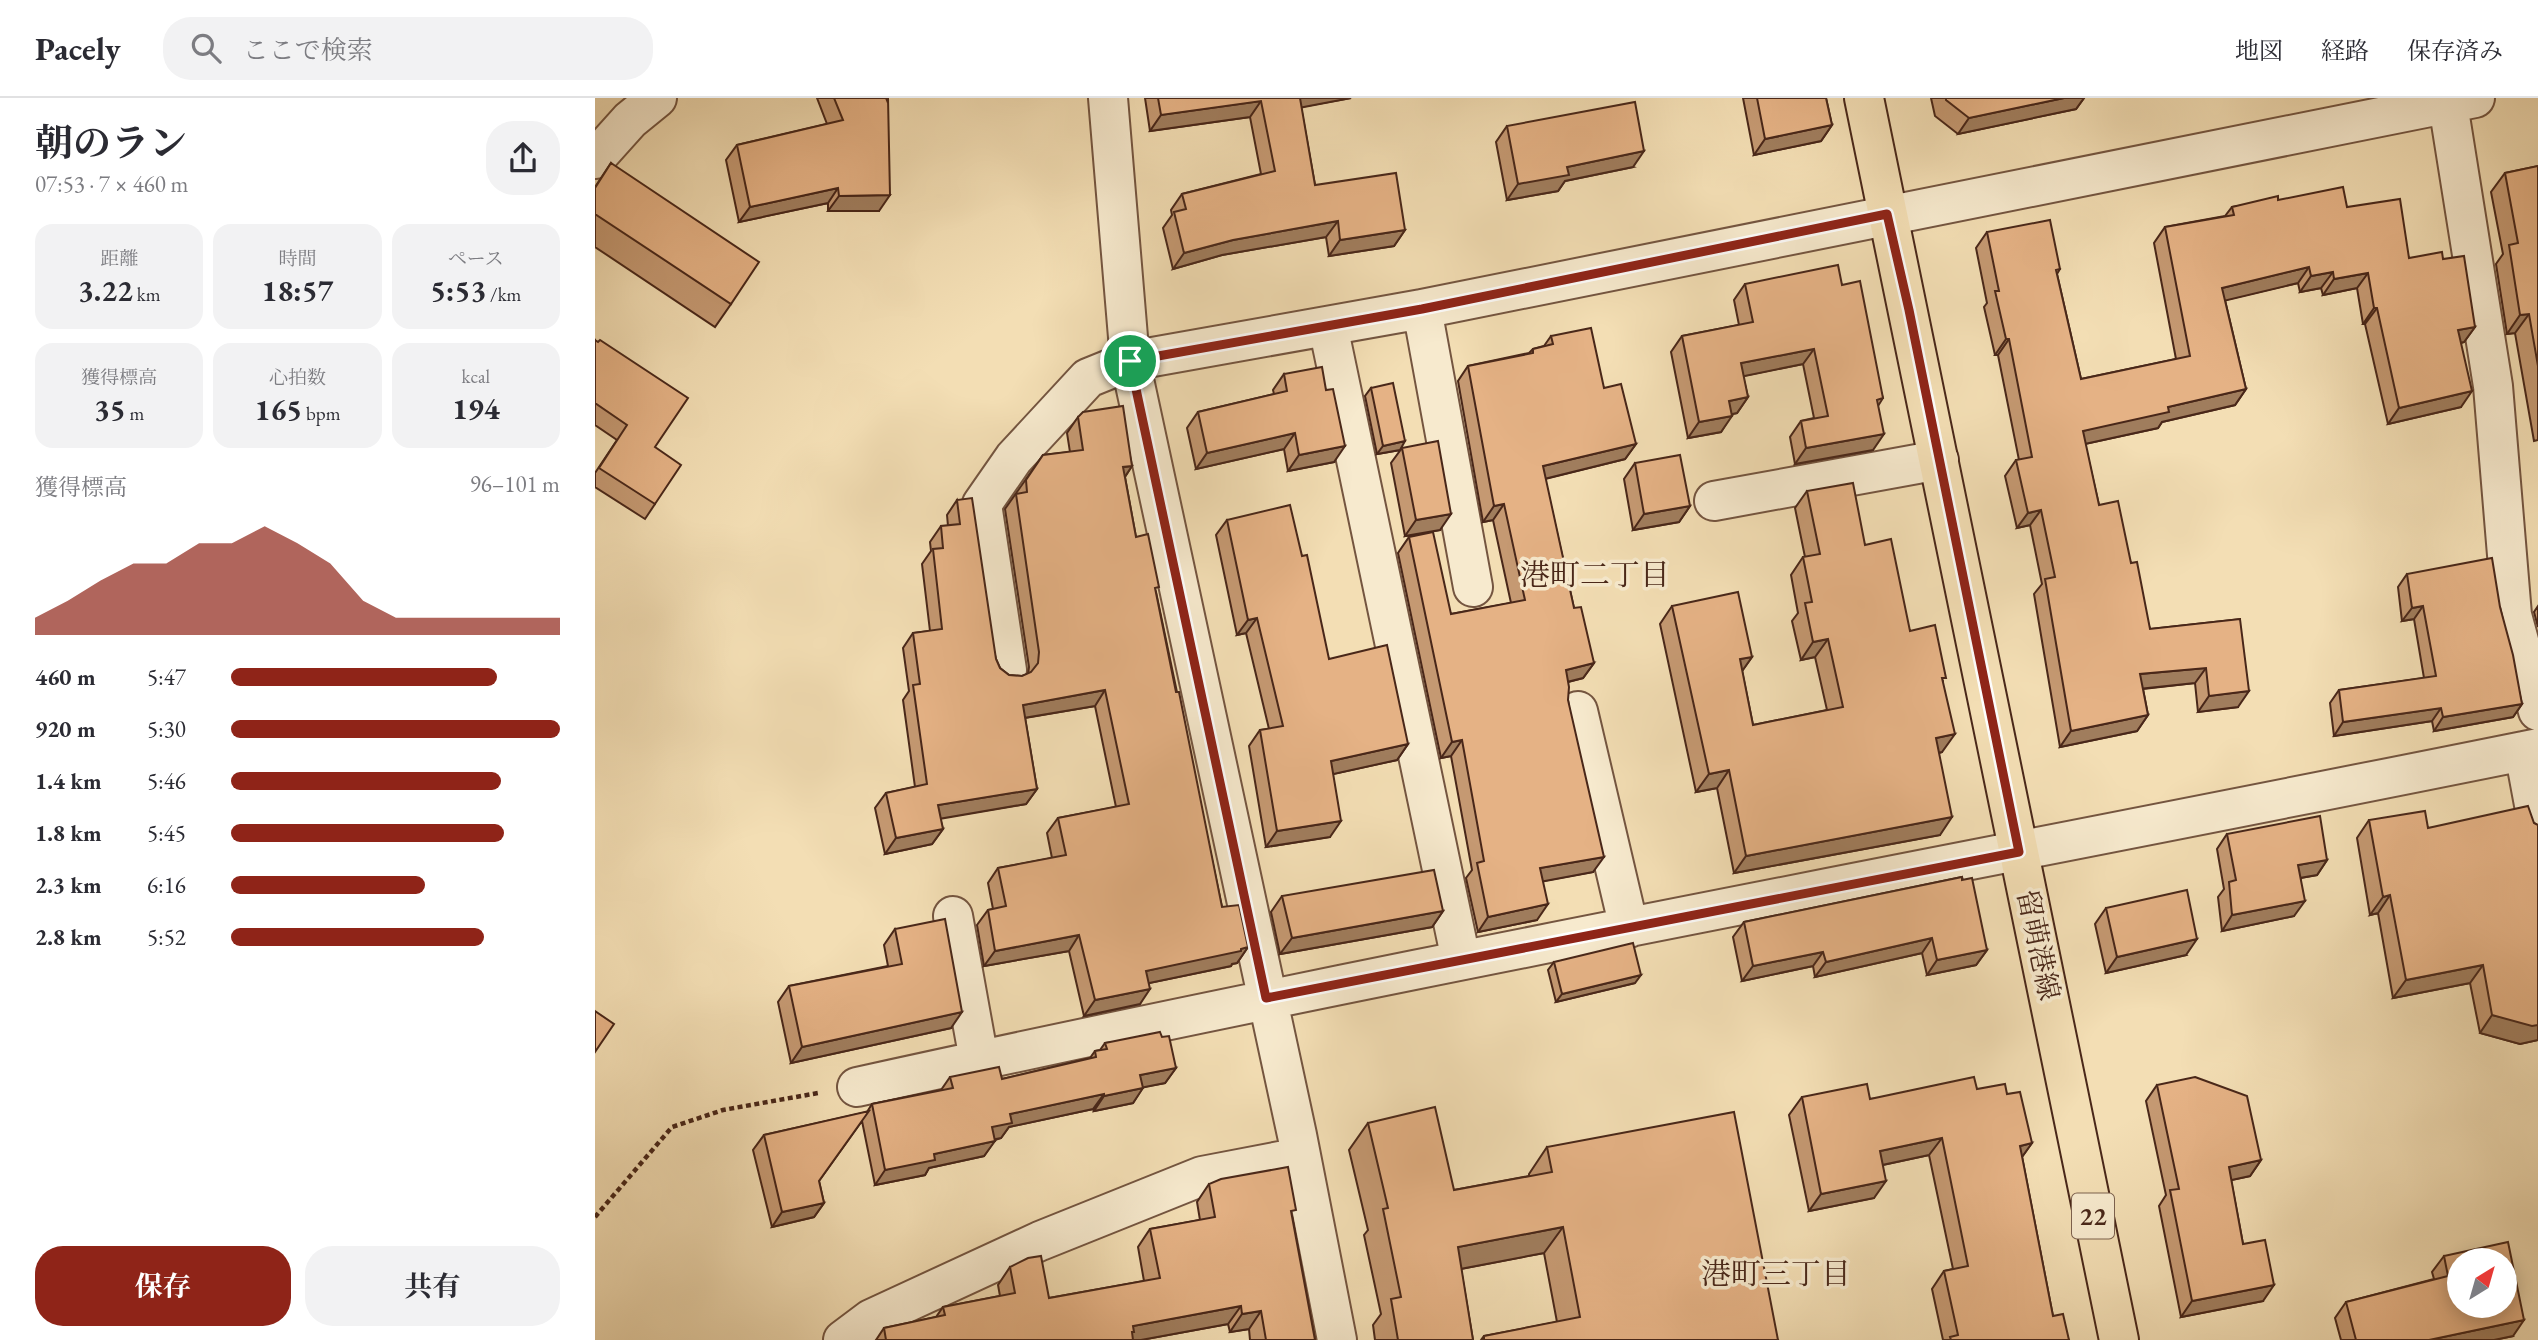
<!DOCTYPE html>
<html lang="ja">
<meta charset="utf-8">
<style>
:root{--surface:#fff;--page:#f2f2f3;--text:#2b2b33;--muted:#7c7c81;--line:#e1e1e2;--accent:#8f2418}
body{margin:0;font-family:"EB Garamond","Noto Serif JP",serif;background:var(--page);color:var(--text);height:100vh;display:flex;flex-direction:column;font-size:26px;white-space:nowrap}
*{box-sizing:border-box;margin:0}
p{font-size:23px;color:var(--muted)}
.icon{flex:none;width:38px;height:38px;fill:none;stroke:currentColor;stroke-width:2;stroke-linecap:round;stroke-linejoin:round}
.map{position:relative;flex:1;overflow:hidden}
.side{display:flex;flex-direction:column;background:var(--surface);width:595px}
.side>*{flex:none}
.needle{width:46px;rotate:37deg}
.fabs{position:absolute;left:1852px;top:1150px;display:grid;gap:14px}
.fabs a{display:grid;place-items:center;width:70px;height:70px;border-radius:50%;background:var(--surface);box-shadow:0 4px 18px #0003;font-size:35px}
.pin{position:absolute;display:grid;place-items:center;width:60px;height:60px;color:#fff;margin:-30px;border:4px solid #fff;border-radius:50%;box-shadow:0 2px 7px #0007}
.round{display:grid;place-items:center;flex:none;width:74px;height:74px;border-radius:28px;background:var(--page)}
.head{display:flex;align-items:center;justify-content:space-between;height:119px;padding:0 35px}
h1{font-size:38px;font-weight:700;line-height:52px}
.stats{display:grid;grid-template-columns:repeat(3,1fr);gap:10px;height:119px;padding:7px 35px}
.stats div{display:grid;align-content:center;border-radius:18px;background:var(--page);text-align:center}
.stats b{font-size:30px;font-weight:700}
.stats small{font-size:19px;font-weight:400}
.stats p{font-size:19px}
.chart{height:196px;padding:14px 35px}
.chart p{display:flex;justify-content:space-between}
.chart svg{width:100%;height:126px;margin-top:7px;fill:var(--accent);opacity:.7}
.cta{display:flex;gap:14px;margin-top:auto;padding:14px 35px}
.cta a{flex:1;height:80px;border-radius:28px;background:var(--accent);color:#fff;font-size:28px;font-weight:700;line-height:80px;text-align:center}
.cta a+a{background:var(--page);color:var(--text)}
ul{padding:0 35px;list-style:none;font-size:23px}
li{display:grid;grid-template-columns:112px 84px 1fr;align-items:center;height:52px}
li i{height:18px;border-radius:9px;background:var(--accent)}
header{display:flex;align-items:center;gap:42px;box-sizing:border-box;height:98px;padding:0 35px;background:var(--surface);border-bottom:2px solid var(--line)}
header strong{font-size:33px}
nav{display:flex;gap:38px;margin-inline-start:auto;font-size:24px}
.search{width:490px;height:63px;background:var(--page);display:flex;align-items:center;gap:18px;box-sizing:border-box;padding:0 24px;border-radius:28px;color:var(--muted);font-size:26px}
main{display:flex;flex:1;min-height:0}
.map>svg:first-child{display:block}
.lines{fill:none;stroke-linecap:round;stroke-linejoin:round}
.minor-casing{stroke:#745540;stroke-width:42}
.major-casing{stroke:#492719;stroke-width:42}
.path{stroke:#492719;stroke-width:4.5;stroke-dasharray:5 3.5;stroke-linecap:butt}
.minor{stroke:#f7eace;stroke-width:38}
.major{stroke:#f3deb4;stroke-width:38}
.wall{fill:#c59972;stroke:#492719;stroke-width:2}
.shaded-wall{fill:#a07d5d;stroke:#492719;stroke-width:2}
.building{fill:#e5b285;stroke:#492719;stroke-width:2;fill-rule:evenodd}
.route-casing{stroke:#fff;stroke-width:14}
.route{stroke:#8f2418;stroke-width:9}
.labels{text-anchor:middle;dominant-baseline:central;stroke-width:7;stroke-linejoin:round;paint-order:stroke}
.shield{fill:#f7eace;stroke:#7d624f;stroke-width:2}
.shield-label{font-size:26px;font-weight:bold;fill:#492719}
.street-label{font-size:28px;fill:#492719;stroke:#f7eace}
.neighbourhood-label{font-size:30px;fill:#492719;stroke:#f7eace}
</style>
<header>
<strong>Pacely</strong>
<div class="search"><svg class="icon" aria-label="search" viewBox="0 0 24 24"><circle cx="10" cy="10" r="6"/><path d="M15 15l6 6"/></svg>ここで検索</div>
<nav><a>地図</a><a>経路</a><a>保存済み</a></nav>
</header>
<main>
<section class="side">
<div class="head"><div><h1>朝のラン</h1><p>07:53 · 7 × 460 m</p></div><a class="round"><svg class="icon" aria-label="share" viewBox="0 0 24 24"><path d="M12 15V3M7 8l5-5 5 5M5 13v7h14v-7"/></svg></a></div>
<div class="stats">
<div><p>距離</p><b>3.22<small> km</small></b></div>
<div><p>時間</p><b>18:57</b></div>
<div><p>ペース</p><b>5:53<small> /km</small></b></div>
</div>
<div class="stats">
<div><p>獲得標高</p><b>35<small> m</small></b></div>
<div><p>心拍数</p><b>165<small> bpm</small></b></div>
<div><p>kcal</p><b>194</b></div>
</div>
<div class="chart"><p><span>獲得標高</span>96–101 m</p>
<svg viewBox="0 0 160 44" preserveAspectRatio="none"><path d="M0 44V38L10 32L20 25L30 19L40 19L50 12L60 12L70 6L80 12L90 19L100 32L110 38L120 38L130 38L140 38L150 38L160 38V44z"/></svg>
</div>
<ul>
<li><b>460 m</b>5:47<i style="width:81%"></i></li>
<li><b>920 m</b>5:30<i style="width:100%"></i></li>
<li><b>1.4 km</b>5:46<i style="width:82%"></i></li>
<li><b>1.8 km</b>5:45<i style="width:83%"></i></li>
<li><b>2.3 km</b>6:16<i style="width:59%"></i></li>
<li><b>2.8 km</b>5:52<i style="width:77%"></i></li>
</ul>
<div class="cta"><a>保存</a><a>共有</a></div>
</section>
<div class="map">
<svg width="1943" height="1242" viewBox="0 0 1943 1242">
<rect width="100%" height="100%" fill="#f3deb4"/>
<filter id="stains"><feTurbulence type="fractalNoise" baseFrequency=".00286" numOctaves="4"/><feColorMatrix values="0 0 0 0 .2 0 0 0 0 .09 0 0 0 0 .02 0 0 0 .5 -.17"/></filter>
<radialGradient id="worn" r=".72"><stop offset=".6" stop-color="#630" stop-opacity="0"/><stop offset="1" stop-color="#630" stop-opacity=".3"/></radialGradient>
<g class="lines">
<g class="minor-casing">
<path id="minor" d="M513 0 535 263 702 1037 742 1242
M1853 6 1898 288 1917 517 1943 613
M0 61 35 22 62 0
M827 211 878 489
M733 228 866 862
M1119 403 1344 362
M412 572 387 406 419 360 493 280 535 263 827 211 1880 0
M983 613 1034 830
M1929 653 1943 728
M358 818 384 962
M262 989C820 866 1383 763 1943 650
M248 1242 276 1221 445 1143 607 1078 706 1059"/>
</g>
<g class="major-casing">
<path id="major" d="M1269 0 1524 1242"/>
</g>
<path class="path" d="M0 1119 77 1029 128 1012 223 995"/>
<use href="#minor" class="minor"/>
<use href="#major" class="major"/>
</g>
<path class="wall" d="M222 0H293L284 113H233V105L144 124 131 62 142 47 232 26Z
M550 0H756L706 9 720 87 810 132 799 148 734 158 731 139 627 157 578 171 568 130 577 117 576 112 587 96 666 76 655 19 555 33Z
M1148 0H1231L1237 27 1226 43 1159 57Z
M1336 0H1489L1481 11 1363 36 1340 18Z
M912 28 1038 69 970 83 963 93 912 102 901 44Z
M16 65 136 206 120 229 0 149V89Z
M1943 68V342L1939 343 1920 235 1912 236 1901 166 1908 156 1896 94 1910 75Z
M1683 102 1752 109 1814 160 1848 161 1880 229 1869 244 1866 245V309L1793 326 1770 226H1768L1762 190 1728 197 1726 190 1705 194 1703 185 1630 202 1651 291 1640 307 1567 324 1563 330 1490 346 1504 407 1536 465 1555 531 1645 521 1643 609 1603 614 1600 585 1548 591 1553 617 1542 633 1465 649 1439 496 1447 486 1435 427 1422 430 1410 378 1421 362H1424L1403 257H1400L1389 209 1392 205 1381 150 1392 134 1465 171 1462 176 1486 281 1581 261 1559 145 1570 129 1630 118 1637 109Z
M1150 186 1247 187 1288 300 1283 308 1278 352 1200 366 1195 339 1206 323 1219 320 1208 266 1148 278 1153 299 1142 315 1137 316 1126 334 1093 340 1076 254 1087 238 1144 227 1139 202Z
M956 238 1009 290 1041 346 1030 361 950 381 979 510 999 565 988 580 973 584V602L998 774 948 783 942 822 883 834 871 780 877 772 856 658 846 660 803 455 814 439 856 516 916 505 898 422 888 424 863 283 873 268 934 255 938 251 949 248Z
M0 242 60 349V406L50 421 0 389V375L22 342 0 327Z
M689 276 739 364 693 373 689 351 601 371 592 330 603 314 679 296 678 292Z
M776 290 805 352 782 356 770 298Z
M483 319 537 368 530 379 541 439 561 494 627 809 653 849 642 865 637 866 636 868 554 885 545 906 489 918 474 853 389 868 382 827 393 812 398 811 393 785 403 770 457 760 452 735 463 720 521 709 500 608 430 620 442 691 431 706 345 720 348 731 337 746 290 756 280 710 291 695 320 689 308 602 314 593 308 550 318 535 335 533 327 466 336 453 335 444 346 428H353L352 417 362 402 401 561 405 570 414 577 427 578 433 576 434 569 410 411 448 357 475 354 472 335Z
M807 350 845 432 810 438 796 365Z
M1040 365 1095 408 1084 424 1038 432 1029 381Z
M1212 393 1270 447 1315 533 1348 583 1347 654 1344 655 1345 737 1139 775 1122 690 1101 694 1065 526 1077 508 1157 559 1147 573 1158 627 1232 612 1220 559 1206 562 1197 523 1203 515 1196 477 1208 459H1210L1200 410Z
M632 422 734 561 813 646 802 662 738 676 735 739 671 749 654 648 665 632 674 631 651 535 642 537 621 437Z
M1812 476 1905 509 1927 606 1918 619 1839 633 1837 623 1739 638 1735 605 1744 592 1829 580 1819 521 1807 523 1803 489Z
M1943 508V529L1939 514Z
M1774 722 1833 730 1939 725 1943 727V942L1925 946 1885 935 1875 885 1798 900 1783 815 1775 817 1762 740Z
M1632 736 1732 762 1722 777 1706 780 1699 818 1627 833 1623 799 1629 791 1622 751Z
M1367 779 1392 852 1381 867 1332 877 1327 855 1220 879 1218 868 1147 883 1138 839 1149 824Z
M687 798 848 813 837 829 685 856 676 814Z
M1511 810 1591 857 1511 875 1500 826Z
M300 831 356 930 196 965 183 904 194 888 293 868 289 847Z
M959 864 1040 885 961 904 953 872Z
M567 939 581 970 570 985 548 989 538 1005 499 1013 498 1011 414 1029 406 1040 400 1042 389 1058 334 1070 330 1077 280 1087 267 1023 224 1083 229 1105 219 1119 177 1129 158 1052 169 1037 272 1014 277 1006 346 992 355 979 407 981 495 960 500 953 505 952 510 945Z
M1562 987 1666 1062 1655 1078 1636 1082 1648 1146 1668 1203 1586 1219 1564 1108 1571 1097 1551 1003Z
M1382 991 1412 996 1437 1045 1427 1059 1458 1218 1474 1242H1348L1337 1191 1349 1173 1358 1171 1334 1057 1288 1067 1279 1100 1214 1113 1194 1017 1207 999 1275 1001Z
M773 1025 859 1092 934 1078V1076L952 1049 1183 1242H886L889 1238 962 1224 949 1155 866 1171 878 1242H780L778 1227 786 1216 769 1137 773 1132 754 1052Z
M614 1086 697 1118 720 1242H655L654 1231 635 1234 633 1226 546 1242H281L289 1230 341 1219 348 1209 405 1198 403 1187 415 1169 454 1200 549 1183 543 1149 555 1131 605 1122 602 1104Z
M1849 1158 1918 1238 1899 1242H1746L1740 1220 1751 1204 1839 1181 1837 1174Z"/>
<path class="shaded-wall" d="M701 0H756L693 12Z
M1469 0H1489L1481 11 1363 36 1374 20Z
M666 3 655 19 555 33 566 17Z
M1237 27 1226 43 1159 57 1170 41Z
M1049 53 1038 69 970 83 963 93 912 102 923 86 972 69Z
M243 90 233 105 144 124 155 109Z
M295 97 284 113H233L244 98Z
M743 123 731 139 627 157 578 171 589 155 638 142Z
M810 132 799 148 734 158 745 142Z
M1714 169 1703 185 1616 206 1627 190Z
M1738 174 1726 190 1705 194 1716 178Z
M1773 175 1762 190 1728 197 1739 181Z
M1779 210H1782L1770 226H1768Z
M1934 216 1920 235 1912 236 1925 217Z
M1880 229 1869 244 1852 248 1863 232Z
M1411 241H1414L1403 257H1400Z
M1219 251 1208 266 1135 281 1146 265Z
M1651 291 1640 307 1567 324 1563 330 1476 349 1488 333 1573 309Z
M1877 293 1866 309 1793 326 1804 310Z
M1153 299 1142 315 1123 319 1134 303Z
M1137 318 1126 334 1093 340 1104 324Z
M700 335 689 351 601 371 612 355Z
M1289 336 1278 352 1200 366 1211 350Z
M810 343 805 352 782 356 788 348Z
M1041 346 1030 361 937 384 948 368Z
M750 348 739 364 693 373 704 357Z
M537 368 527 383 528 369Z
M909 406 898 422 888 424 899 408Z
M1095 408 1084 424 1038 432 1049 416Z
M1446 412 1435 427 1422 430 1433 415Z
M856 416 845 432 810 438 821 422Z
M1828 508 1819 521 1807 523 1817 510Z
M662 520 651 535 642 537 653 522Z
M1233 541 1220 559 1206 562 1218 544Z
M1157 559 1145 576V561Z
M999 565 988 580 960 587 971 572Z
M1611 570 1600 585 1534 592 1545 576Z
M510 592 500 608 417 622 428 607Z
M1654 593 1643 609 1603 614 1614 598Z
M1927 606 1918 619 1839 633 1848 619Z
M1846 610 1837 623 1739 638 1748 624Z
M1553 617 1542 633 1465 649 1476 633Z
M1360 636 1347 654 1329 658 1341 640Z
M867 642 856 658 846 660 857 644Z
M813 646 802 662 725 679 736 663Z
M1134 672 1122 690 1101 694 1114 676Z
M442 691 431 706 332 723 343 707Z
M1357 719 1345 737 1139 775 1151 758Z
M746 723 735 739 671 749 682 733Z
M348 731 337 746 290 756 301 740Z
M1009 759 998 774 934 786 945 770Z
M1732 762 1722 777 1693 782 1703 767Z
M1795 797 1783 815 1775 817 1788 799Z
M1710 803 1699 818 1627 833 1637 817Z
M953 806 942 822 883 834 893 819Z
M848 813 837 829 685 856 697 840Z
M484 837 474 853 389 868 400 853Z
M1337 840 1327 855 1220 879 1231 864Z
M1602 841 1591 857 1511 875 1522 859Z
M653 849 642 865 637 866 636 868 540 888 551 873Z
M1392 852 1381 867 1332 877 1342 862Z
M1228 854 1218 868 1147 883 1158 868Z
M1888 867 1875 885 1798 900 1811 882Z
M1046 877 1040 885 961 904 967 896Z
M555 891 545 906 489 918 500 902Z
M367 914 356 930 196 965 207 949Z
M1897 917 1943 927V942L1925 946 1885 935Z
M581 970 570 985 535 992 545 977Z
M548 990 538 1005 499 1013 509 998Z
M509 996 498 1011 414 1029 406 1040 386 1044 397 1029 415 1016Z
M1347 1040 1334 1057 1273 1070 1285 1053Z
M400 1043 389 1058 334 1070 330 1077 280 1087 290 1072 339 1056Z
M1437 1045 1424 1063 1425 1048Z
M1666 1062 1655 1078 1623 1085 1634 1069Z
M1291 1083 1279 1100 1214 1113 1226 1096Z
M229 1105 219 1119 177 1129 187 1114Z
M968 1129 949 1155 844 1175 863 1149Z
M1679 1187 1668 1203 1586 1219 1597 1203Z
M646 1208 633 1226 546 1242H528L538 1228Z
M666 1213 654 1231 635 1234 647 1216Z
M1929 1222 1918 1238 1899 1242H1834Z"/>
<path class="building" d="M239 0H291L293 5V0L295 97 244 98 243 90 155 109 142 47 248 22Z
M563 0H705L720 87 801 75 810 132 745 142 743 123 638 142 589 155 579 114 591 111 587 96 680 73 666 3 566 17Z
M1162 0H1231L1237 27 1170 41Z
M1351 0H1469L1374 20 1351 2Z
M1040 4 1049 53 972 69 974 77 923 86 912 28Z
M16 65 164 164 136 206 0 116V90Z
M1943 68V268L1934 216 1925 217 1914 147 1923 145 1910 75Z
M1748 89 1752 109 1805 101 1814 160 1847 154 1848 161 1869 158 1880 229 1863 232 1877 293 1804 310 1782 210H1779L1773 175 1739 181 1738 174 1716 178 1714 169 1627 190 1651 291 1573 309 1574 314 1488 333 1504 407 1523 403 1536 465 1542 464 1555 531 1645 521 1654 593 1614 598 1611 570 1545 576 1553 617 1476 633 1450 481 1460 479 1446 412 1433 415 1421 362 1437 359 1414 241H1411L1400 193H1404L1392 134 1455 122 1465 171 1461 172 1486 281 1595 258 1570 129 1639 117 1637 109 1683 98V102Z
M1243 167 1247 187 1265 183 1288 300 1282 302 1289 336 1211 350 1206 323 1233 318 1219 251 1146 265 1153 299 1134 303 1137 318 1104 324 1087 238 1158 224 1150 186Z
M996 230 1009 290 1026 286 1041 346 948 368 979 510 986 509 999 565 971 572 974 589 973 602 1009 759 945 770 953 806 893 819 882 765 889 763 867 642 857 644 814 439 838 434 856 516 930 502 909 406 899 408 873 268 938 255V251L958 246 956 238Z
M0 242 3 244 5 242 93 300 60 349 86 367 60 406 4 370 32 327 0 305Z
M727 269 731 292 738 291 750 348 704 357 700 335 612 355 603 314 692 293 689 276Z
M798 285 810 343 788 348 776 290Z
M528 308 537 368 528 369 541 439 553 436 564 489 560 490 581 594H584L627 809 644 807 653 849 646 851V853L551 873 555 891 500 902 484 837 400 853 393 812 411 808 403 770 471 757 463 720 534 706 510 592 428 607 442 691 343 707 348 731 301 740 291 695 332 686 318 587 325 586 318 535 347 531 338 451 348 450 346 428 365 426 362 402 377 400 401 561 405 570 414 577 427 578 436 574 443 565 444 554 421 396 432 394 431 382 448 357 488 352 483 319 488 314Z
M843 343 856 416 821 422 807 350Z
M1085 357 1095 408 1049 416 1040 365Z
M1258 385 1270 447 1296 441 1315 533 1340 527 1351 580H1347L1360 636 1341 640 1357 719 1151 758 1134 672 1114 676 1077 508 1143 494 1157 559 1145 561 1158 627 1248 609 1233 541 1218 544 1210 505 1217 504 1208 459 1225 456 1212 393Z
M695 407 707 458 712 457 734 561 792 547 813 646 736 663 746 723 682 733 665 632 688 628 662 520 653 522 632 422Z
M1897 460 1905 509 1918 557 1927 606 1848 619 1846 610 1748 624 1744 592 1841 578 1828 508 1817 510 1812 476Z
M1933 708 1939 725 1943 727V927L1937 928 1897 917 1888 867 1811 882 1795 797 1788 799 1774 722 1830 713 1833 730Z
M1725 718 1732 762 1703 767 1710 803 1637 817 1634 784 1641 782 1632 736Z
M839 772 848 813 697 840 687 798Z
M1367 779V782L1377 780 1392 852 1342 862 1337 840 1231 864 1228 854 1158 868 1149 824Z
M1592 792 1602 841 1522 859 1511 810Z
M350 821 367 914 207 949 194 888 307 866 300 831Z
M1038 845 1046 877 967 896 959 864Z
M0 913 19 926 0 954Z
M565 934 567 939 574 938 581 970 545 977 548 990 509 998V996L415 1016 417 1025 397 1029 400 1043 339 1056 340 1062 290 1072 277 1006 358 990 355 979 404 969 407 981 501 959 500 953 512 951 510 945Z
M1379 979 1382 991 1410 986 1412 996 1425 994 1437 1045 1425 1048 1458 1218 1468 1216 1474 1242H1356L1355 1239 1363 1237 1349 1173 1373 1168 1347 1040 1285 1053 1291 1083 1226 1096 1207 999 1272 986 1275 1001Z
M1600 979 1652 998 1666 1062 1634 1069 1648 1146 1670 1142 1679 1187 1597 1203 1575 1092 1584 1091 1562 987Z
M840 1009 859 1092 957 1074 952 1049 1139 1014 1183 1242H889V1238L985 1219 968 1129 863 1149 878 1242H803L796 1201 806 1199 788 1111 793 1110 773 1025Z
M274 1013 224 1083 229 1105 187 1114 169 1037Z
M693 1069 701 1112 696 1113 720 1242H671L666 1213 647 1216 646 1208 538 1228 539 1234H537L538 1242H291L289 1230 350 1217 348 1209 420 1195 415 1169 433 1160 446 1158 454 1200 565 1180 555 1131 620 1119 614 1086 626 1081Z
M1913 1144 1929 1222 1834 1242H1761L1751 1204 1853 1178 1849 1158ZM1864 1162H1909V1208H1864Z"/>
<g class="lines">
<g class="route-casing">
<path id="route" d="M1292 116 1314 212 1424 754 671 900 535 263 827 211Z"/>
</g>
<use href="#route" class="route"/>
</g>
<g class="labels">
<rect class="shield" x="1477" y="1095.5" width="42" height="45" rx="5"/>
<g class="shield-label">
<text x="1498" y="1118">22</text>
</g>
<g class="street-label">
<text transform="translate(1444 847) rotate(78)">留萌港線</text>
</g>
<g class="neighbourhood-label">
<text x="1000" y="476">港町二丁目</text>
<text x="1181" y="1175">港町三丁目</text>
</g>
</g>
<rect width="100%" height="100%" filter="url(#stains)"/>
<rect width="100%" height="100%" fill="url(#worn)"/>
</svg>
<div class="fabs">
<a><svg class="needle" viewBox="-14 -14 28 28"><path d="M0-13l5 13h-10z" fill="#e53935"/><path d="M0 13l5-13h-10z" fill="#7c7c81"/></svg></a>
</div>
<div class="pin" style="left:535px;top:263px;background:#1e9e55"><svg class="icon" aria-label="arrive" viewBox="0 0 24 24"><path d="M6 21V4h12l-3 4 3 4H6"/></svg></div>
</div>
</main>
